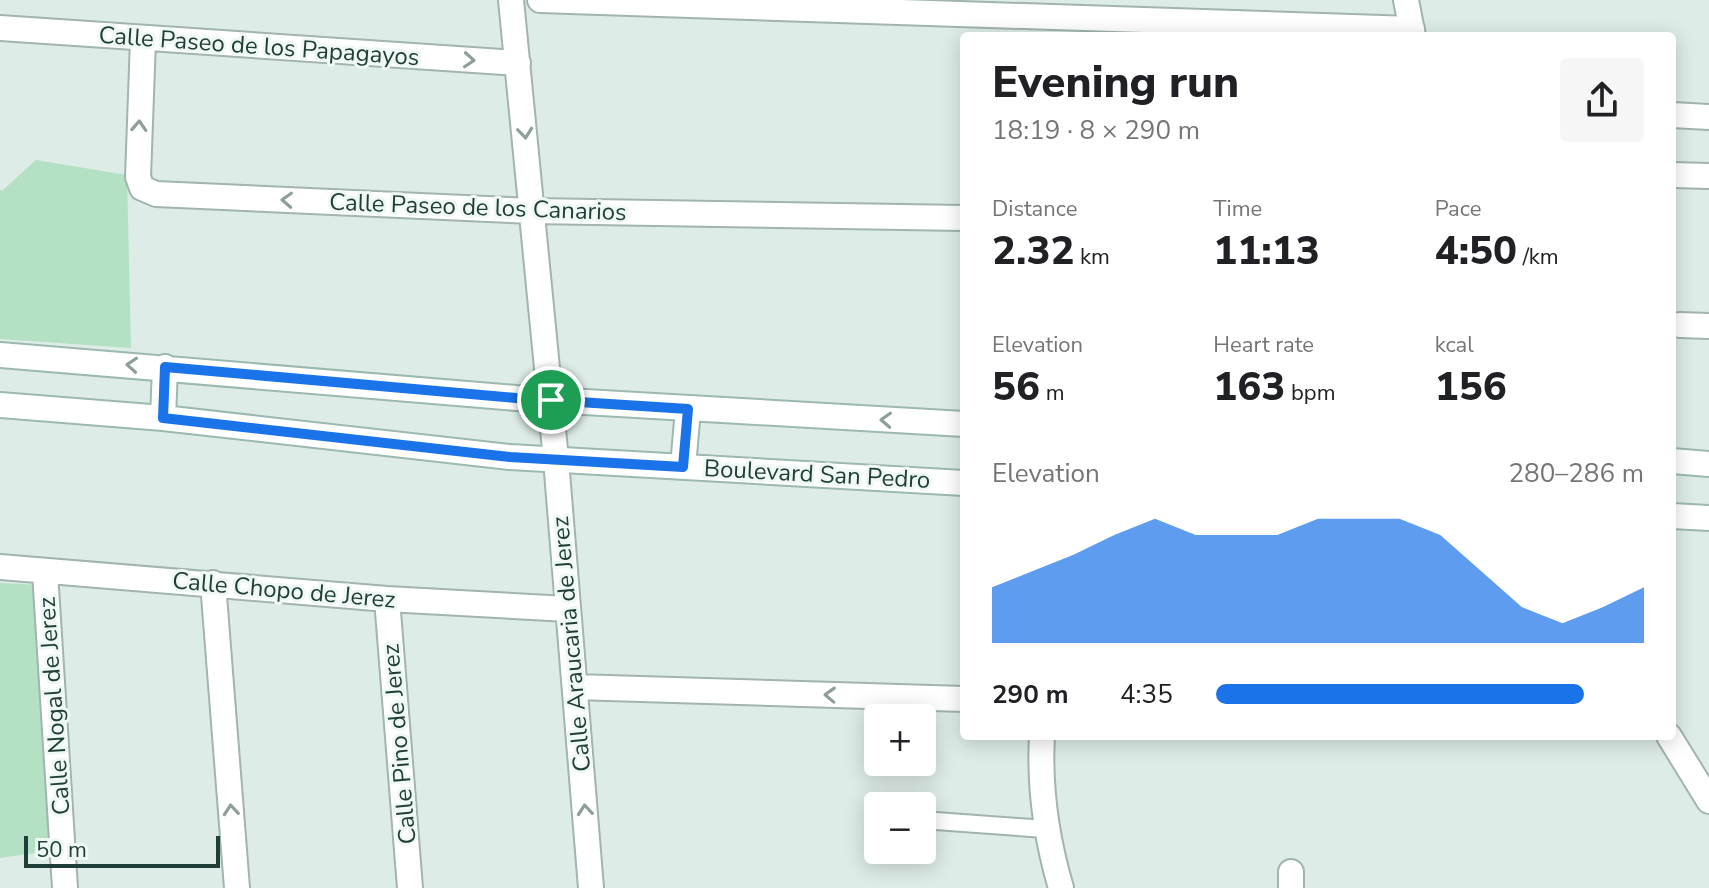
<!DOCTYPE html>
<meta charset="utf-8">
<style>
:root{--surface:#fff;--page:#f6f6f6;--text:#202124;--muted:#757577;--accent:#1a73e8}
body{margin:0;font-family:"Nunito Sans",sans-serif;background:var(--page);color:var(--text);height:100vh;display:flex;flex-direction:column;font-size:30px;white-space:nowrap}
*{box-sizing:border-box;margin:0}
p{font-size:26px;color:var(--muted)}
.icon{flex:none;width:44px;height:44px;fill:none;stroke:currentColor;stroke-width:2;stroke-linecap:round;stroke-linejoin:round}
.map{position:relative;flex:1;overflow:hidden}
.details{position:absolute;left:960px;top:32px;width:716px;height:708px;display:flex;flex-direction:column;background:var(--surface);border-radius:8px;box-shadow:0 4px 20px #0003}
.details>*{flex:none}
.buttons{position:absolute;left:864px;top:704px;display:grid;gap:16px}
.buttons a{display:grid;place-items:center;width:72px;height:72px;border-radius:8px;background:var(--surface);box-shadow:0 4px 20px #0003;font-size:40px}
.scale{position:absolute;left:24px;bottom:20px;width:196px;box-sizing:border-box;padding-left:8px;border:4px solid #1e3e37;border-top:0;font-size:22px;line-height:28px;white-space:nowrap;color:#1e3e37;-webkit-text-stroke:6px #eff8f4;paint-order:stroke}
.pin{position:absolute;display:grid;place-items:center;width:68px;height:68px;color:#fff;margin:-34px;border:4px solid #fff;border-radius:50%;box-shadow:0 2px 8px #0007}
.round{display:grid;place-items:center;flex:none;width:84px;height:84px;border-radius:8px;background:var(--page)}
.headline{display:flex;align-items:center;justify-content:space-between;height:136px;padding:0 32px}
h1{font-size:44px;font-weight:800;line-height:60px}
.stats{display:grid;grid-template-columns:repeat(3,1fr);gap:12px;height:136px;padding:8px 32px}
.stats div{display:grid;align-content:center}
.stats b{font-size:40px;font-weight:800}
.stats small{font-size:22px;font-weight:400}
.stats p{font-size:22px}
.chart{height:224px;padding:16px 32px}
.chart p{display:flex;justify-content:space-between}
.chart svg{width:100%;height:144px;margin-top:8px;fill:var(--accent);opacity:.7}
ul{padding:0 32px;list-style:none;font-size:26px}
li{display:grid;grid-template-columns:128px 96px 1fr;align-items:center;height:60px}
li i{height:20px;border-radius:10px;background:var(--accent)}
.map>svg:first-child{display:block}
.green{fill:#b4e0c3}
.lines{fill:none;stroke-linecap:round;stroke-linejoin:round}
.lane-casing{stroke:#a1b4af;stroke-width:20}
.street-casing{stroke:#a1b4af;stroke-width:28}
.secondary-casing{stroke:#9cb9b0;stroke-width:28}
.lane{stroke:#fff;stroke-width:16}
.street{stroke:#fff;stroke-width:24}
.secondary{stroke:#fff;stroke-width:24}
.oneway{stroke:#8e9e9b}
.route-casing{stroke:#fff;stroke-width:16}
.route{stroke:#1a73e8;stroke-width:10}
.labels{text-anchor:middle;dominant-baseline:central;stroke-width:6;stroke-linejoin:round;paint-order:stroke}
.street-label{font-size:24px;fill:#1e3e37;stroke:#eff8f4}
</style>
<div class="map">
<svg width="1709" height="888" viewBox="0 0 1709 888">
<rect width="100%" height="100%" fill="#deece7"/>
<path class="green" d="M36 160 127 175 131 348 0 339V190H3Z
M0 583 41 585 50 851 0 858Z"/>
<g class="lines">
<g class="lane-casing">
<path id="lane" d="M922 820 1045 829"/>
</g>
<g class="street-casing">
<path id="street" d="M511 0 556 460 591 888
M540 0 1412 29
M1406 0 1413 36
M0 28 518 63
M143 40 138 177 142 188 156 194 532 211 964 218
M1672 115 1709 117
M1672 175 1709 176
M1680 325 1709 326
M0 567 387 599 568 609
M45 572 65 888
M213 583 237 888
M387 599 410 888
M575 687 964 699
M1042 736C1039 789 1046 837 1061 888
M1669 736 1709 801
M1291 888V872"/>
</g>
<g class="secondary-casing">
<path id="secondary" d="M0 355 516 398 964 424
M0 405 163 418 510 457 964 483
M163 418 165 367
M1672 461 1709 464
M683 467 688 409
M1672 516 1709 518"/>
</g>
<use href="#lane" class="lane"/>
<use href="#street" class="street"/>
<use href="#secondary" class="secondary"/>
</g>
<defs><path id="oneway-chevron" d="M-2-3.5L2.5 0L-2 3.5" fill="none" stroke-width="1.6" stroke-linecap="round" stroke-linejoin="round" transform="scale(2)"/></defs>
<g class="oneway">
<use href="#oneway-chevron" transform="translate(469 60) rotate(4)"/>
<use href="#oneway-chevron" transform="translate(139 126) rotate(-87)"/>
<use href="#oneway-chevron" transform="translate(525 133) rotate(84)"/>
<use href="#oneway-chevron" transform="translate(287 200) rotate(-177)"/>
<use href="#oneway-chevron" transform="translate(132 365) rotate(-176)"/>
<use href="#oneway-chevron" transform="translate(886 420) rotate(-177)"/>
<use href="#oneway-chevron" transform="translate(830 695) rotate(-178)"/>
<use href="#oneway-chevron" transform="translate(231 810) rotate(-95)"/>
<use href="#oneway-chevron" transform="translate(585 810) rotate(-95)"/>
</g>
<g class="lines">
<g class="route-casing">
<path id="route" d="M165 367 516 398 688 409 683 467 510 457 163 418Z"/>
</g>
<use href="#route" class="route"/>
</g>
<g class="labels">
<g class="street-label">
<text transform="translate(259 46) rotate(4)">Calle Paseo de los Papagayos</text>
<text transform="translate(478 207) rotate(2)">Calle Paseo de los Canarios</text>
<text transform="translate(817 474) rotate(3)">Boulevard San Pedro</text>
<text transform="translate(284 590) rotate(5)">Calle Chopo de Jerez</text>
<text transform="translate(571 644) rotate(-95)">Calle Araucaria de Jerez</text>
<text transform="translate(54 706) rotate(-94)">Calle Nogal de Jerez</text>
<text transform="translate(399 744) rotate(-95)">Calle Pino de Jerez</text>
</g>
</g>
</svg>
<div class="buttons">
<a>+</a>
<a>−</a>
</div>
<div class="scale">50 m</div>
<div class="pin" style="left:551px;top:400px;background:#1e9e55"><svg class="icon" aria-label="arrive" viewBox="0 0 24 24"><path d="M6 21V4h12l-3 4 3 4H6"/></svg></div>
<section class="details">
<div class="headline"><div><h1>Evening run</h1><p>18:19 · 8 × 290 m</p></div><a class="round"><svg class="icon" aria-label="share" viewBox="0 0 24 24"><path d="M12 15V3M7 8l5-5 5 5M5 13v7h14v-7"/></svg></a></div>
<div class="stats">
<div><p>Distance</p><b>2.32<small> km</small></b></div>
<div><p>Time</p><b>11:13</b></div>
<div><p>Pace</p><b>4:50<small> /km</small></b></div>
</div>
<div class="stats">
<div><p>Elevation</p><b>56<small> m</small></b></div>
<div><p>Heart rate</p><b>163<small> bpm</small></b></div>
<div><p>kcal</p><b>156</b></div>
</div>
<div class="chart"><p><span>Elevation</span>280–286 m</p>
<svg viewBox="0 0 160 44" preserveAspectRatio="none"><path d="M0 44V27L10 22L20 17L30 11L40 6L50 11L60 11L70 11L80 6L90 6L100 6L110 11L120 22L130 33L140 38L150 33L160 27V44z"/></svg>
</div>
<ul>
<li><b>290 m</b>4:35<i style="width:86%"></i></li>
</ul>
</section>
</div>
